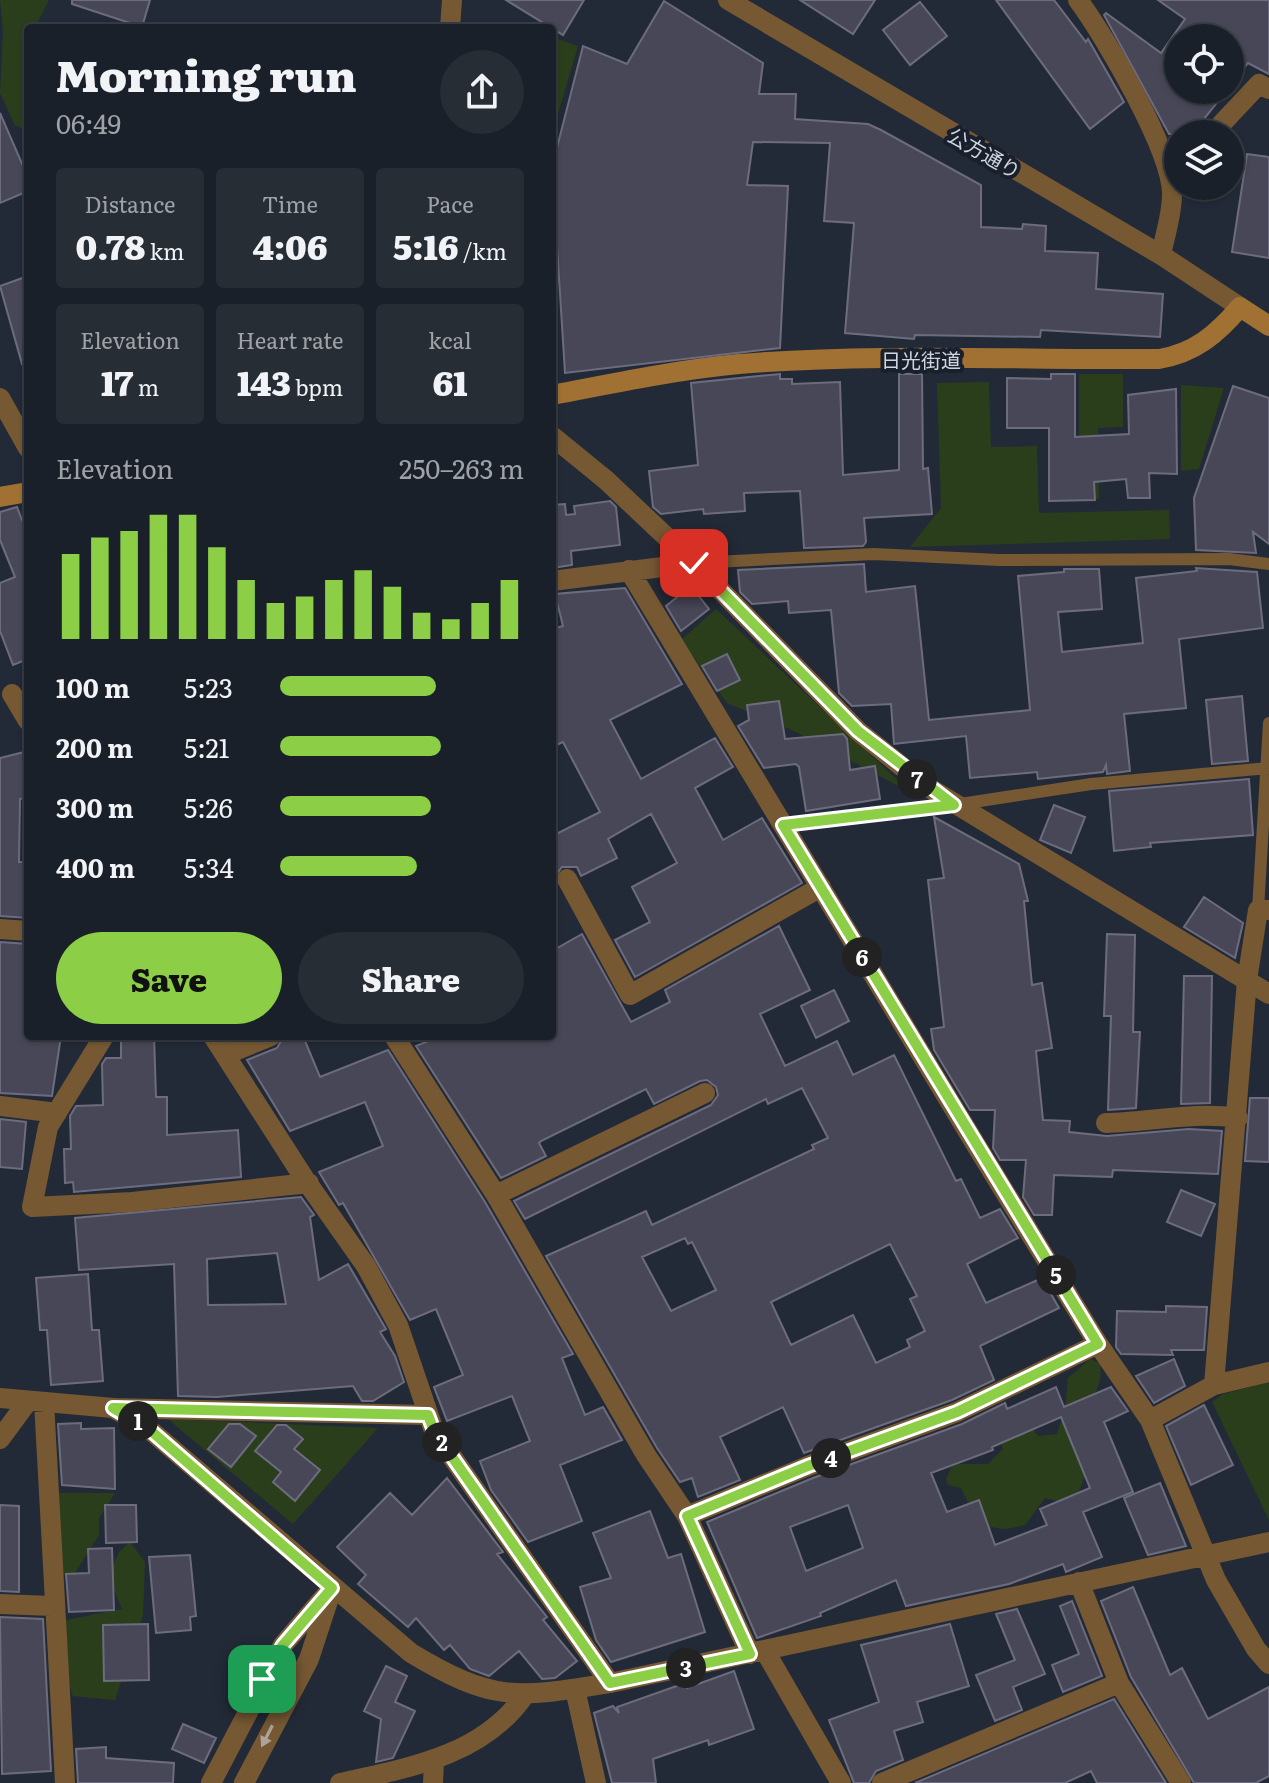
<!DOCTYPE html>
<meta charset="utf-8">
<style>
:root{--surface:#1a2029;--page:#272d35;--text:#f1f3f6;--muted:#9fa3a8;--line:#383e46;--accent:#8cce45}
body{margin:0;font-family:Literata,"Noto Sans JP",serif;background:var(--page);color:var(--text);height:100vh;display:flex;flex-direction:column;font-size:30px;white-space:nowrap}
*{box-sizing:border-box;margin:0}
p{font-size:26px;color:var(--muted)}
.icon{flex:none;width:44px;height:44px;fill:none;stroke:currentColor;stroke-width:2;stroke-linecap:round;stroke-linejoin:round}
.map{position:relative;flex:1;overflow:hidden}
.details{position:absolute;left:24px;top:24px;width:532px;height:1016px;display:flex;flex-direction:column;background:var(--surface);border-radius:8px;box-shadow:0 2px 6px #0004,0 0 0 2px var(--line)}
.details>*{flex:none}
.controls{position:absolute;left:1164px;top:24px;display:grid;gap:16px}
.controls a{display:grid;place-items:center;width:80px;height:80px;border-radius:50%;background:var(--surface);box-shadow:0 2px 6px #0004,0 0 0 2px var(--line);font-size:40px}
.pin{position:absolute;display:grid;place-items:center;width:68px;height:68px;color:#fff;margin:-34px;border-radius:16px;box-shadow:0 4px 12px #0006}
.km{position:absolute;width:40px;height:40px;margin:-20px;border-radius:50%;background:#222;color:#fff;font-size:22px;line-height:40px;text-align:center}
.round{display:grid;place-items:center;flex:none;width:84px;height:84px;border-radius:42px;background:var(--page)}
.summary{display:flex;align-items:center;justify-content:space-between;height:136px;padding:0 32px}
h1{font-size:44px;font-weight:800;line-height:60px}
.metrics{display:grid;grid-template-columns:repeat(3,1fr);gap:12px;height:136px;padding:8px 32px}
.metrics div{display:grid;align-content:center;border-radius:8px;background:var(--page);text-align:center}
.metrics b{font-size:34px;font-weight:800}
.metrics small{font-size:22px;font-weight:400}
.metrics p{font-size:22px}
.chart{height:224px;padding:16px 32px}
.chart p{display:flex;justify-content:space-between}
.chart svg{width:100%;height:144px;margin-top:8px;stroke:var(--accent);stroke-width:6}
.cta{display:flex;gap:16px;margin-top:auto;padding:16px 32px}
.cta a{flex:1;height:92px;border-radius:48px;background:var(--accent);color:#111;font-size:32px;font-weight:800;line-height:92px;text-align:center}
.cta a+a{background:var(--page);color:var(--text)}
ul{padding:0 32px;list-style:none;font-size:26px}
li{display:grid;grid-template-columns:128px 96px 1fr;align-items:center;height:60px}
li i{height:20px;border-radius:10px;background:var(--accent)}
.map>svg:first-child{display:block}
.green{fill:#2a3e1c}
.building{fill:#484757;stroke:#6d6c7e;stroke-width:2;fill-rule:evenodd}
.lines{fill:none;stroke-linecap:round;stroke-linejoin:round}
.service{stroke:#765833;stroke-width:12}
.minor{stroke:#765833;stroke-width:20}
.tertiary{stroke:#765833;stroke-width:20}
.secondary{stroke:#a07132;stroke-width:20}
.oneway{fill:#ada39a}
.route-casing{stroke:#fff;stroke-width:16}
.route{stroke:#8cce45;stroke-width:10}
.labels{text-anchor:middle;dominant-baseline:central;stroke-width:8;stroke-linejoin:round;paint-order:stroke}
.street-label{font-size:20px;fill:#d1d5de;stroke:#19202d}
</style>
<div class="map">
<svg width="1269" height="1783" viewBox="0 0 1269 1783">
<rect width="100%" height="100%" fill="#232a37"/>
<path class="green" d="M0 0H49L35 28H28V131L15 125 0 93 3 32Z
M552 37 578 46 558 114 552 113Z
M1079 374H1123V427L1098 428 1099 499H1079Z
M989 382 991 447 1037 446 1039 513 1169 510 1170 539 910 547 941 508 937 383Z
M1181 385 1224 388 1199 469 1181 471Z
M716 609 910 792 794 731 727 703 681 640Z
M1090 1359 1100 1364C1102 1384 1098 1383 1093 1400 1082 1437 1097 1473 1070 1504L1045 1498 1025 1525 1006 1529 980 1526 961 1488 948 1485 946 1479 953 1464H988L1003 1449 995 1427 1024 1417 1038 1436 1057 1434 1065 1410 1068 1378Z
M1269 1382V1520L1212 1402 1223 1394Z
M168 1419 378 1428 293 1524Z
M56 1493H115L99 1518V1535L69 1582 59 1567Z
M130 1542 145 1562 143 1615 115 1700 73 1696 47 1624 122 1609 108 1575 119 1552Z"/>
<path class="building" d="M72 0H150L142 27 72 4Z
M506 0H584L563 35Z
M800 0H875L853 34Z
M996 0H1054L1086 42 1088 39 1124 102 1090 129Z
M1158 0H1269V74L1248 63 1230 86V38H1178V90H1227L1192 134H1169L1104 15 1106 13 1161 53 1185 19Z
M664 1 763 63 759 94H796L795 119 868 124 881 130 981 185V227L1022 229 1023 224 1046 226 1045 251 1098 253 1096 289 1163 294 1160 337 1041 330 1040 337 915 335 914 339 845 333 854 223 824 221 830 143 753 142 747 185 788 186 780 348 565 373 552 167 583 46 627 64Z
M920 2 947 36 910 65 883 30Z
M0 113 23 166 28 163V191L0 203Z
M1247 154 1269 157V258L1232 252Z
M28 276V363L22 364 0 286Z
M780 374V379H792V384L840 382 843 475 899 470V374H922L923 469 928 468 932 514 864 518 866 542 863 546 804 548 800 491 744 493 745 511 704 514 703 509 661 514 653 507 649 471 698 465 691 383Z
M1051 374H1075V437L1129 434 1128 395 1176 389 1177 474 1149 473 1150 498H1128L1126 479 1094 482 1095 500 1049 501V428H1007V378L1051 379Z
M1233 386 1269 398V544L1253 532 1256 553 1196 550 1194 498Z
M610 501 616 507 620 545 571 551 572 565 552 568V505L565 504 566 515 575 514 574 506Z
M17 507 28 536V659L13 665 0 631V583L15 577 0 540V512Z
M864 564 866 592 915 586 929 720 1030 710 1018 576 1064 572V569H1099L1102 609 1058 612 1062 652 1143 643 1136 578 1197 571 1196 568 1257 572 1263 628 1179 639 1186 708 1124 714 1130 771 1107 774 1106 765 1103 772 1038 779 1037 772 970 778 966 736 894 744 891 704 852 706 839 693 831 610 789 613 788 601 752 604 740 592 738 570Z
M691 586 709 609 681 631 666 606Z
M625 588 682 684 610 720 641 779 715 738 733 767 695 788 723 840 762 818 802 883 635 977 615 940 650 922 632 887 677 863 651 814 608 839 617 858 581 876 577 867H562L552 880V836L600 812 563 742 552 747V629L563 626 555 594Z
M727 654 740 680 717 691 702 666Z
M1242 696 1248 761 1212 764 1206 700Z
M779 701 785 739 843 734 847 739 850 770 875 766 880 799 806 811 799 767 796 764 764 768 738 726 749 720 747 705Z
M28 751V797L20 799 19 862H28V918L0 916V758Z
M1249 779 1253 835 1150 843 1151 847 1114 851 1109 791Z
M1054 805 1085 817 1071 853 1040 840Z
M934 817 1019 864 1028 901H1024L1032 985 1042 983 1052 1048 1036 1051 1043 1120 1070 1121 1069 1132 1107 1136 1189 1129 1222 1131 1218 1174 1113 1170 1112 1177 1054 1175 1052 1215H1034L1023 1197 1026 1160H1000L993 1148 995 1110H970L934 1050 931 1029 944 1027 928 880 944 878Z
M1204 897 1243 923 1235 958 1184 927Z
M779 926 810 990 760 1014 785 1066 837 1041 853 1075 894 1055 956 1181 961 1179 980 1218 1000 1209 1018 1238 967 1264 986 1303 1042 1278 1059 1308 980 1346 994 1380 952 1400 804 1453 783 1407 720 1437 740 1480 698 1497 692 1478 680 1482 657 1448 546 1256 646 1211 652 1225 814 1149 812 1145 828 1138 802 1088 768 1104 766 1099 525 1219 514 1201 711 1105 718 1095 716 1087 707 1080 700 1081 654 1104 646 1089 541 1141 539 1143 546 1156 501 1178 416 1046 441 1036H552V951L582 934 631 1022 670 1002 665 990ZM685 1238 688 1244 692 1242 716 1290 671 1311 642 1257ZM890 1244 917 1296 910 1299 925 1331 907 1340 910 1347 876 1363 853 1315 791 1345 771 1302Z
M1107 934 1135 935 1133 1032H1140L1136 1108 1108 1110 1111 1016H1104Z
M0 942 28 944V1036H61L52 1096 0 1093Z
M1184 976H1212L1210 1103 1181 1104Z
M834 990 849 1021 816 1038 801 1006Z
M121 1036H154L156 1097H167V1135L238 1130 241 1177 74 1192 73 1182 65 1183 64 1149H71L70 1116 76 1106 103 1105 102 1064 106 1058H121Z
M284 1036H303L320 1077 388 1050 485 1202 573 1354 562 1358 585 1415 603 1407 622 1440 560 1465 582 1521 528 1542 491 1490 480 1461 530 1441 512 1396 447 1421 434 1387 463 1375 436 1309 410 1320 343 1203 339 1205 319 1172 383 1146 365 1102 290 1131 247 1060 277 1048Z
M1250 1098H1269V1162L1245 1161Z
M0 1119 26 1122 22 1169 0 1167Z
M1181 1190 1215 1204 1201 1236 1167 1222Z
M301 1197 314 1215 310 1217 319 1280 348 1264 386 1329 380 1332 395 1356 404 1382 373 1401H362L353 1386 217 1397 178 1396 174 1264 79 1270 75 1218ZM277 1253 286 1304 208 1305 207 1259Z
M88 1274 92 1330H99L103 1381 51 1385 47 1330H40L36 1278Z
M1166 1306 1207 1307 1204 1350H1171L1173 1355 1121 1354 1116 1347 1117 1311 1166 1312Z
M1174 1359 1185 1386 1154 1403 1136 1376Z
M1056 1387 1064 1407 1111 1387 1128 1411 1104 1422 1133 1492 1083 1512 1102 1557 1066 1572 1063 1564 1009 1584 906 1606 896 1580 820 1613 821 1616 757 1638 707 1522 813 1478 962 1424 1005 1403 1007 1409ZM1061 1417 1090 1488 1040 1509 1047 1525 995 1545 979 1500 947 1512 931 1473 993 1450 992 1447ZM848 1505 863 1548 806 1571 790 1527Z
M1204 1405 1233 1465 1191 1485 1166 1426Z
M81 1423V1429L114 1428 115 1489 62 1485 58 1424Z
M229 1424H240L256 1436 231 1467 208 1449Z
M277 1425H286L303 1439 294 1449 320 1470 295 1501 273 1482 281 1472 255 1451Z
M447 1478 503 1552 497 1554 547 1617 543 1620 577 1661 555 1678 542 1679 519 1651 489 1676 470 1669 450 1645 444 1650 416 1618 408 1627 358 1584 366 1575 337 1547 390 1493 412 1515Z
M1160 1483 1186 1546 1148 1555 1124 1498Z
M0 1505 19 1506V1592L0 1591Z
M105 1505H136L137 1542 106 1543Z
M650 1511 668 1558 681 1554 705 1632 611 1662 596 1640 580 1587 611 1578 593 1533Z
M112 1548 114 1610 69 1612 66 1574 89 1573 88 1549Z
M190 1555 196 1616 190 1617 191 1630 156 1633 149 1557Z
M1133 1587 1170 1675 1182 1668 1208 1719 1269 1687V1776L1256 1783H1194L1131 1677 1101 1601Z
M1072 1601 1102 1676 1063 1692 1052 1665 1079 1654 1060 1606Z
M1017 1609 1045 1674 1013 1687 1022 1710 995 1721 976 1675 1015 1660 996 1614Z
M0 1617 43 1619 51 1771 2 1774Z
M148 1624 149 1680 104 1681 103 1625Z
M950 1624 969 1686 917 1702 923 1722 894 1731 903 1760 876 1771 869 1783H854L829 1720 879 1702 861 1645Z
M386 1666 407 1676 395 1702 415 1711 393 1758 376 1762 381 1719 364 1711Z
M734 1671 754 1729 709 1745 708 1740 653 1759 656 1783H612L594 1713 613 1706 619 1713 617 1707 685 1683 687 1688Z
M1114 1699 1166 1783H1097L1091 1771 1065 1783H915Z
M183 1724 216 1738 204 1763 172 1749Z
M106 1747V1758L174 1763 173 1783H78L76 1749Z"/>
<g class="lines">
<path class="service" d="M694 563 874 554 999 560 1229 559 1269 564
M783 825 954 805 1091 784 1269 768
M1258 910 1269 723"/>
<path class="minor" d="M1078 0C1105 36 1172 151 1172 194 1172 215 1165 235 1161 255
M450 28 452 0
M1212 134 1259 84 1269 89
M0 398 28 448
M552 436 606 480 694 563
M629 570 976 1145 1098 1344 1150 1420 1216 1580 1256 1649 1269 1664
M552 581 694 563
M12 694 28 721
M567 879 630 995 821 887
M0 929 28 931
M104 1036 48 1127 32 1207 132 1202 309 1183
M213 1036 304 1178 366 1266 398 1325 434 1431 610 1683 1269 1542
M394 1036 496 1195 646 1455 687 1516 750 1654
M225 1055 271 1036
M0 1106 57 1113
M1106 1123C1151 1122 1194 1111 1238 1118
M496 1195 705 1093
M1214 1385 1269 1372
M0 1398 113 1408 428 1415
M44 1402 65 1783
M1150 1420 1214 1385 1247 980 1258 910H1269
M0 1439 28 1401
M687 1516 808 1466 957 1412 1098 1344
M1079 1582 1119 1683 1181 1783
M0 1604 52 1606
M765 1651 841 1783
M575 1689 596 1783
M340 1783C408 1768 482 1756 524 1696
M433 1783 434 1762
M882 1783 1119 1683"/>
<path class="tertiary" d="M728 0 1161 255 1240 307
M694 563 858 731 926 786 1269 994
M113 1408 150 1430 411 1653C494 1703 517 1698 610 1683
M211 1783 283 1645 332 1588
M244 1783 309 1659 331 1592"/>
<path class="secondary" d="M552 395C614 383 676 370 739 364 878 353 1020 360 1159 359 1195 353 1217 334 1240 307L1269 326
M0 497 28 492"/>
</g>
<defs><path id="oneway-solid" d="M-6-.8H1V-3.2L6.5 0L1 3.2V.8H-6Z" transform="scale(2)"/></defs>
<use class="oneway" href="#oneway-solid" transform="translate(267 1736) rotate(117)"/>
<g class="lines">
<g class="route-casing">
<path id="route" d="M262 1679 283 1645 332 1588 150 1430 113 1408 428 1415 434 1431 610 1683 750 1654 687 1516 808 1466 957 1412 1098 1344 783 825 954 805 858 731 694 563"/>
</g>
<use href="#route" class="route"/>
</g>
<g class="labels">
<g class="street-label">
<text transform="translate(985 152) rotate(30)">公方通り</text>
<text x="921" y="359">日光街道</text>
</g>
</g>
</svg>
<div class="controls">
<a><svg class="icon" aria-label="locate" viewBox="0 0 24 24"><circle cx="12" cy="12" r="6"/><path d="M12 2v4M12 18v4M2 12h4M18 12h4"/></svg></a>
<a><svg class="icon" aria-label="layers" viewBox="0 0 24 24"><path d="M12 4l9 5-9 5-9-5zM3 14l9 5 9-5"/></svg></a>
</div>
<div class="pin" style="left:262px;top:1679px;background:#1e9e55"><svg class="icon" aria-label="arrive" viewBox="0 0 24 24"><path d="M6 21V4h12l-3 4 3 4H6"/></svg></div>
<div class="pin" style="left:694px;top:563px;background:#d93025"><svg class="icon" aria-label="check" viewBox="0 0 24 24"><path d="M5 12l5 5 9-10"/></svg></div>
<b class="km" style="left:138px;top:1421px">1</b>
<b class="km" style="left:442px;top:1442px">2</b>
<b class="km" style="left:686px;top:1668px">3</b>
<b class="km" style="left:831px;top:1458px">4</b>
<b class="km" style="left:1056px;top:1275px">5</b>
<b class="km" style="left:862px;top:957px">6</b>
<b class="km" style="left:917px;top:779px">7</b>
<section class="details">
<div class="summary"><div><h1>Morning run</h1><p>06:49</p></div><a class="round"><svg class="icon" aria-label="share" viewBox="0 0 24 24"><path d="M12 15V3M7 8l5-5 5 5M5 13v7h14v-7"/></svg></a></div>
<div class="metrics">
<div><p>Distance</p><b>0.78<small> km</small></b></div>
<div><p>Time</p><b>4:06</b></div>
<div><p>Pace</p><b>5:16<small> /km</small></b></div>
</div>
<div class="metrics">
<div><p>Elevation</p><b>17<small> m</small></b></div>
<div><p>Heart rate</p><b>143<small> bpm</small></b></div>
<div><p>kcal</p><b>61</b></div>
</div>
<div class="chart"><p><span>Elevation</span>250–263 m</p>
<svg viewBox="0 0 160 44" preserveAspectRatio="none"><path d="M5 44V18M15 44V13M25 44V11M35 44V6M45 44V6M55 44V16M65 44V26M75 44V33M85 44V31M95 44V26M105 44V23M115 44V28M125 44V36M135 44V38M145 44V33M155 44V26"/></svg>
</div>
<ul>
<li><b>100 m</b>5:23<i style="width:64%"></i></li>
<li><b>200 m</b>5:21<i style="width:66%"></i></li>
<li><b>300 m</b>5:26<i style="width:62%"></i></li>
<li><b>400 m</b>5:34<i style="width:56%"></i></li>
</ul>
<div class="cta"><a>Save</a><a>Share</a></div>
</section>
</div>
